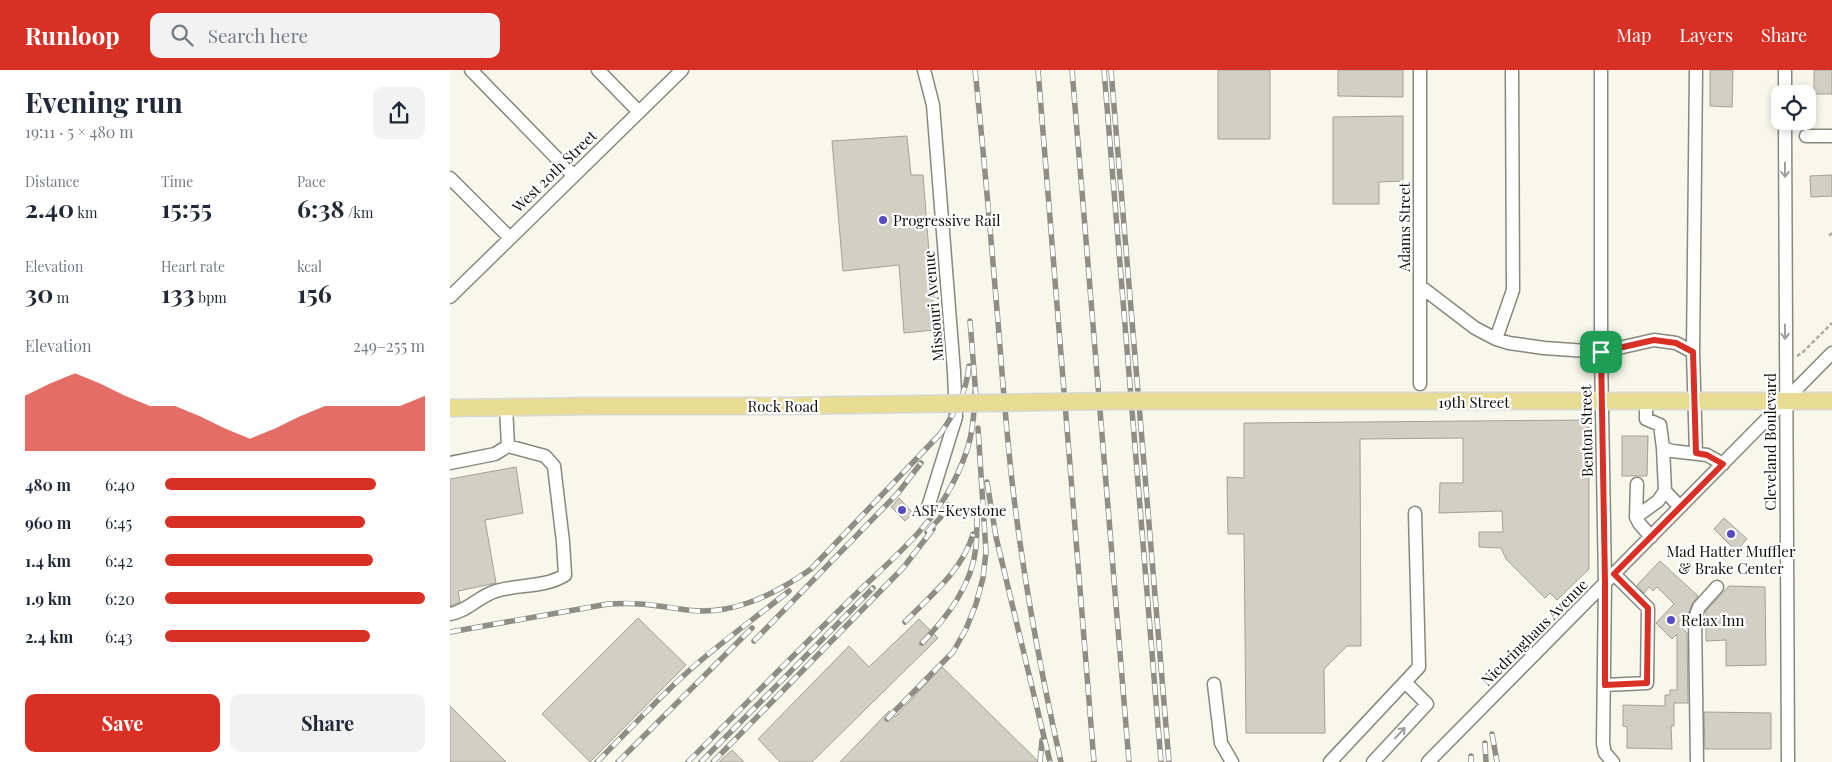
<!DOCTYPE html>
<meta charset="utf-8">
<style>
:root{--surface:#fff;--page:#f2f2f3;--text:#1f2937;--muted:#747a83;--accent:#d93025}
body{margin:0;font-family:"Playfair Display",serif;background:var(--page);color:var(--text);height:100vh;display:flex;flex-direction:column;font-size:19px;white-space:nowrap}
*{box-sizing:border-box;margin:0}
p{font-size:16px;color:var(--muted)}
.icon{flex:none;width:28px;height:28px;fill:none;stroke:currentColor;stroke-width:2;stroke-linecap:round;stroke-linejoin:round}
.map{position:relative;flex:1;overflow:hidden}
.panel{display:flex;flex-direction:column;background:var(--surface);width:450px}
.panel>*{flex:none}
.controls{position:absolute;left:1321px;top:15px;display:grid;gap:10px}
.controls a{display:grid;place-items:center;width:45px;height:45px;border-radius:10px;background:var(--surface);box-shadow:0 2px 8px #0003;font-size:25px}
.pin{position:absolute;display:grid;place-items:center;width:42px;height:42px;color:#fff;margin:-21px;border-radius:10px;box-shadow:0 2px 8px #0006}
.round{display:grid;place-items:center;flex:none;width:52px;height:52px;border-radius:10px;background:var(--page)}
.headline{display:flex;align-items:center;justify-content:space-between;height:85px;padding:0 25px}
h1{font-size:28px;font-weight:700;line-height:38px}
.stats{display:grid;grid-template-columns:repeat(3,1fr);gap:8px;height:85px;padding:5px 25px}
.stats div{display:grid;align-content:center}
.stats b{font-size:25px;font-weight:700}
.stats small{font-size:14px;font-weight:400}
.stats p{font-size:14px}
.chart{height:140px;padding:10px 25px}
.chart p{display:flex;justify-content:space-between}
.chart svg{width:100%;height:90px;margin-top:5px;fill:var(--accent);opacity:.7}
.action{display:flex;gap:10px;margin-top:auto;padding:10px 25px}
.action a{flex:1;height:58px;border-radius:10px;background:var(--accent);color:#fff;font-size:20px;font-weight:700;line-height:58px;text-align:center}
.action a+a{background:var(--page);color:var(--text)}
ul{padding:0 25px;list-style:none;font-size:16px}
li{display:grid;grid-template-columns:80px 60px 1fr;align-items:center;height:38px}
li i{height:12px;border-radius:6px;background:var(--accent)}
header{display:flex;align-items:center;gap:30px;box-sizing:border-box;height:70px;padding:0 25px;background:var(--accent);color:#fff}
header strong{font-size:24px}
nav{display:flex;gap:28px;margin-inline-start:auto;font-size:18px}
.search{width:350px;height:45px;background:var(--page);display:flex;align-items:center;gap:12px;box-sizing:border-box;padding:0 18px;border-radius:10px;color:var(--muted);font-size:19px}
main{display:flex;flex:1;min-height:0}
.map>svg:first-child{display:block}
.building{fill:#d2d0c5;stroke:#a2a196}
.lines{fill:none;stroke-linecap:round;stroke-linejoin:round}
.minor-casing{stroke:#89887d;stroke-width:15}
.major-casing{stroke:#d8d8d8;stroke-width:19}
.path{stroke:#acaba2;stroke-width:2.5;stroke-dasharray:4 2.5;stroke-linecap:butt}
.minor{stroke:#fff;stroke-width:12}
.major{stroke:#e7dc91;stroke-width:16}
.rail-casing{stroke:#8e8e86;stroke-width:5.5}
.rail{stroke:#fff;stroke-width:4;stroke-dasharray:11;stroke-linecap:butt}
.major-bridge-casing{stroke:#d8d8d8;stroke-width:19;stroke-linecap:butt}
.major-bridge{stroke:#e7dc91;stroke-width:16}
.oneway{stroke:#9f9f9d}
.route-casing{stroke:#fff;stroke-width:10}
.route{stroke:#d93025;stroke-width:6}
.poi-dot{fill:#564dc4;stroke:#fff;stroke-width:2}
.labels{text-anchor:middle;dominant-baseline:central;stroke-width:4.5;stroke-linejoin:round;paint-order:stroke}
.street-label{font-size:15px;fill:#0e0e0a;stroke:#fff}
.poi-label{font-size:15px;fill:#0e0e0a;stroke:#fff;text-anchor:start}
</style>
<header>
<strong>Runloop</strong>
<div class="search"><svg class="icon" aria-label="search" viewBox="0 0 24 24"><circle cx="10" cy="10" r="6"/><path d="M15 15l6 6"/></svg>Search here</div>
<nav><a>Map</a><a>Layers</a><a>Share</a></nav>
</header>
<main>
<section class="panel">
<div class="headline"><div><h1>Evening run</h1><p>19:11 · 5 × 480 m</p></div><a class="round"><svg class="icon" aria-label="share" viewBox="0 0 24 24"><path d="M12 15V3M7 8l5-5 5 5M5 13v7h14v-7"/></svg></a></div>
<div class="stats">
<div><p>Distance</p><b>2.40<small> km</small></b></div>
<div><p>Time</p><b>15:55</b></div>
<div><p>Pace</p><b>6:38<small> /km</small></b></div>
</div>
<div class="stats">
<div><p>Elevation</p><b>30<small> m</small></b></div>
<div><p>Heart rate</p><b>133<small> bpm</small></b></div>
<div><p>kcal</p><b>156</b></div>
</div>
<div class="chart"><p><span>Elevation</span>249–255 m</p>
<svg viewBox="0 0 160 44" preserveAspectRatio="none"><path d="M0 44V17L10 11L20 6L30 11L40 17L50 22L60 22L70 27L80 33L90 38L100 33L110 27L120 22L130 22L140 22L150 22L160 17V44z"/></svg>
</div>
<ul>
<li><b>480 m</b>6:40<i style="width:81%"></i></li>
<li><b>960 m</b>6:45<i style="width:77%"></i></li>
<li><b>1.4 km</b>6:42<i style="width:80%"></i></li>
<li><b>1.9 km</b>6:20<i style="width:100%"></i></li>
<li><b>2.4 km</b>6:43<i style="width:79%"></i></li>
</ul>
<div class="action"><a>Save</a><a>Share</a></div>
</section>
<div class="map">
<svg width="1382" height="692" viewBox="0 0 1382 692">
<rect width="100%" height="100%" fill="#f8f7eb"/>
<path class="building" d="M768 0H820V69H768Z
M888 0H953V27L888 26Z
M1260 0H1283L1282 37 1260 36Z
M1364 0H1382V24H1364Z
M953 46V111L929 112V134H883V47Z
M457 66 461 105H473L485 260 454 263 449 195 393 201 382 71Z
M1382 105V126L1361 127 1360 106Z
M1139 350V499L1107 530 1100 523 1095 528 1056 489 1051 478 1029 477V462H1053L1052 441 989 443 990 413H1013V368L910 369 911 576H897L874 599 875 663H796L794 464H778L777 407 794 408V353Z
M1172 366H1198L1197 406H1172Z
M66 397 73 443 35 450 46 513 8 521 10 532 0 536V409Z
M449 428 463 443 455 451 441 437Z
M1274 448 1297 469 1286 481 1264 459Z
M1210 491 1248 526 1242 534 1239 542 1228 553 1237 563 1238 633H1224V656H1221L1222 679 1177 678V657L1173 656V635L1215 636V625H1220V620H1227V564L1222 569 1206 553 1224 534 1207 517 1203 521 1199 517 1194 523 1187 515Z
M1279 516 1315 517 1316 595 1276 596V570L1256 571V541Z
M188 548 236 595 140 692 92 644Z
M469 549 488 568 362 692H330L308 669 399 576 419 597Z
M492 597 589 692H390L439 641 445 647Z
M0 636 56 692H0Z
M1254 642 1321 643V679H1255Z
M282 680 294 692H269Z"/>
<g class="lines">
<g class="minor-casing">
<path id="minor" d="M21 0 123 105
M148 0 189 42
M474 0 483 35 504 302 506 347 478 437
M1151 0V282L1155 513 1153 674 1155 683 1163 692
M1335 0V24
M1335 51 1338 692
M1356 66H1382
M0 108 60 168
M970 216 1025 258 1046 269 1059 273 1094 278 1151 282 1204 270 1226 273 1243 282
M0 227 232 0
M1046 269 1063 220 1062 0
M970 314V0
M1196 331V349L1210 355 1213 378 1222 381 1257 385 1273 394
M1213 378 1215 421 1230 437
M1246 383 1243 282 1246 0
M0 393 45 384 58 376 56 337
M1187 414 1186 447 1189 453 1201 467
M1186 447 1208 431 1215 421
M0 544C18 541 29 526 46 521 69 514 94 518 115 505L113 472 104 396 95 386 58 376
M764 614 771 673 782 692
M1155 615 1197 613 1198 538 1164 504
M880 692 969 597 965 443
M923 692 977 634 955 612
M978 692 1382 283
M1247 692 1245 548 1249 537 1267 517"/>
</g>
<g class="major-casing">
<path id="major" d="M1127 331H1382
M0 338 141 336"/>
</g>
<path class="path" d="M1382 163 1380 165 1382 166
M1347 286 1353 282 1382 253"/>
<use href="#minor" class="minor"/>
<use href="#major" class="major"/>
<g class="rail-casing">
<path id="rail" d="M525 0C534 84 541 168 548 252 553 313 557 375 565 436 576 522 592 608 611 692
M588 0 644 692
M622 0 679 692
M654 0 711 692
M661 0 719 692
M520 251 526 326
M489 366C505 342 516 325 519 296
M537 412 546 467 600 692
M477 462 490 448 498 435
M455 552C480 526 513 500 523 464
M0 562 158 534C185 532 204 535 230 539 278 548 323 526 361 499L492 362
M304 571 448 423 471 393
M472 573C498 546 522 515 526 477 527 465 527 453 527 442
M437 649 503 582 516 559 526 534 533 508 536 482 528 358
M1042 664 1047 692
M1035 673 1036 692
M1021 686V692
M147 692C175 664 202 635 231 608 265 576 303 550 339 521
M168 692 302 558
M238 692C294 636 350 578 407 523 441 490 480 458 502 415 520 380 524 360 525 321
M251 692 423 518
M263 692 453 498 483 459
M590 692 592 670"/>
</g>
<use href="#rail" class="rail"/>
<g class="major-bridge-casing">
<path id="major-bridge" d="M141 336H332L667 331H1127"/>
</g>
<use href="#major-bridge" class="major-bridge"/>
</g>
<defs><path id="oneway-shaft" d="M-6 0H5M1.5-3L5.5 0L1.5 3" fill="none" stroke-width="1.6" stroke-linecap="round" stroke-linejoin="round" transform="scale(1.25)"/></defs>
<g class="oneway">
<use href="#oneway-shaft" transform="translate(1335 100) rotate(90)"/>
<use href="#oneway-shaft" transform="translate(1335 262) rotate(89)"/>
<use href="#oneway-shaft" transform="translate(950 663) rotate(-47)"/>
</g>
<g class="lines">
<g class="route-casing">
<path id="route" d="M1204 270 1226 273 1243 282 1246 383 1257 385 1273 394 1164 504 1198 538 1197 613 1155 615V513L1151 282Z"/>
</g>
<use href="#route" class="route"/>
</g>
<g class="poi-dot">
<circle cx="433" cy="150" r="5"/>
<circle cx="452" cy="440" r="5"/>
<circle cx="1281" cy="464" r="5"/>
<circle cx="1221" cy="550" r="5"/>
</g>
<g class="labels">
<g class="street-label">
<text transform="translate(104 101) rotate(-44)">West 20th Street</text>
<text transform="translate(954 157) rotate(-90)">Adams Street</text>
<text transform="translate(483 236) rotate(-95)">Missouri Avenue</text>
<text x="1024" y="332">19th Street</text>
<text x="333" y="336">Rock Road</text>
<text transform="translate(1136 361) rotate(-91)">Benton Street</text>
<text transform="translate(1320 372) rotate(-90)">Cleveland Boulevard</text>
<text transform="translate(1084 562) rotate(-45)">Niedringhaus Avenue</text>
</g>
<g class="poi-label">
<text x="443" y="150">Progressive Rail</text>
<text x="462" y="440">ASF-Keystone</text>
<text x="1281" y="481" text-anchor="middle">Mad Hatter Muffler<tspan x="1281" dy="17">&amp; Brake Center</tspan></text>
<text x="1231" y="550">Relax Inn</text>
</g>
</g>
</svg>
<div class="controls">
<a><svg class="icon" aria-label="locate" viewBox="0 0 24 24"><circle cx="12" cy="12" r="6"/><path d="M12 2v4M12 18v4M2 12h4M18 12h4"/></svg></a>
</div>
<div class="pin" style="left:1151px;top:282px;background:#1e9e55"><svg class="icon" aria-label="arrive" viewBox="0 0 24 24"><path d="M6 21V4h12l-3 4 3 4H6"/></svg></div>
</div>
</main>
